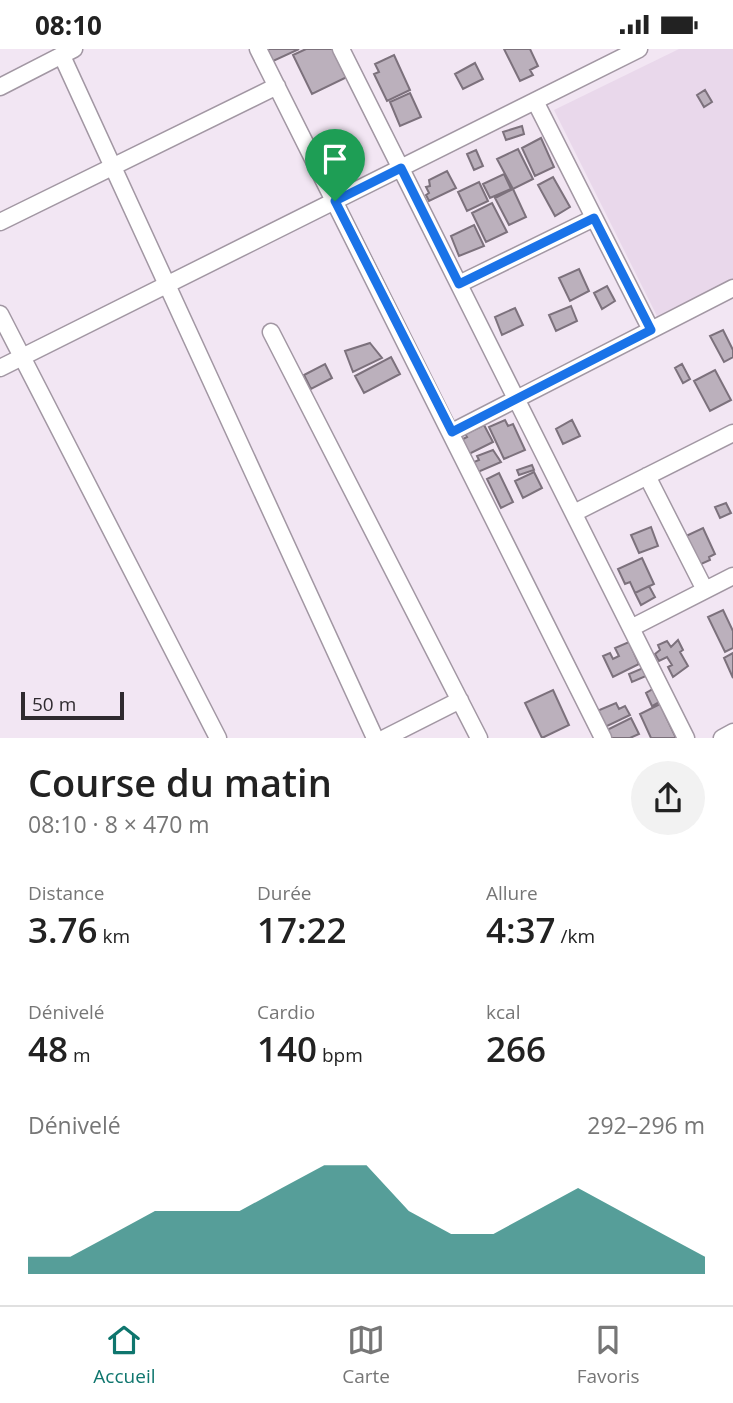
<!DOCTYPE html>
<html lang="fr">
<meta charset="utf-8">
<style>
:root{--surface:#fff;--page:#f2f2f2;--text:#222;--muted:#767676;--line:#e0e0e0;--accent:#0f766e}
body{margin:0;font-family:"Open Sans",sans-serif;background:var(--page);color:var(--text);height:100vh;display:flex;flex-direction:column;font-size:26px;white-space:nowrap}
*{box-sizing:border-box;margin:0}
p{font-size:23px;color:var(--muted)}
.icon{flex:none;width:38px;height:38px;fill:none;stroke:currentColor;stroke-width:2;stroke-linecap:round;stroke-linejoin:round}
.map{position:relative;height:689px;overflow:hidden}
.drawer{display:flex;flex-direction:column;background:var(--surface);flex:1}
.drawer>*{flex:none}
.scale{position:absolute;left:21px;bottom:18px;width:103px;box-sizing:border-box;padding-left:7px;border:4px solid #2f2a2f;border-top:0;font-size:19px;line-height:24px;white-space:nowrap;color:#2f2a2f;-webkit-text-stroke:5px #f2e6f3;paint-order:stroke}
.pin{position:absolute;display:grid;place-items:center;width:60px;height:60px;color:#fff;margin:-72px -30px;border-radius:50% 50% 50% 0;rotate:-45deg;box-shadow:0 0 7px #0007}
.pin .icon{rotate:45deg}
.round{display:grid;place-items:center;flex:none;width:74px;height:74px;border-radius:37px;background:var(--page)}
.summary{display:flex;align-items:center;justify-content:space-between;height:119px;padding:0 28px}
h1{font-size:38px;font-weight:600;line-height:52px}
.metrics{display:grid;grid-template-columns:repeat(3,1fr);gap:10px;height:119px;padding:7px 28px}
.metrics div{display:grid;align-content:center}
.metrics b{font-size:35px;font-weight:600}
.metrics small{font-size:19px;font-weight:400}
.metrics p{font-size:19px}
.chart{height:196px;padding:14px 28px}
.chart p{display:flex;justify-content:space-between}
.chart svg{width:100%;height:126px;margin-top:7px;fill:var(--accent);opacity:.7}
.status{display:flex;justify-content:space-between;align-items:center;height:49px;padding:0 35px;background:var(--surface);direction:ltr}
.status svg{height:19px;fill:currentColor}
.dock{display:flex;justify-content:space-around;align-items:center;height:98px;border-top:2px solid var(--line);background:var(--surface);font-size:19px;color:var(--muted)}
.dock a{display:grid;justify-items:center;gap:4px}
.dock .current{color:var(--accent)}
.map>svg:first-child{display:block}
.built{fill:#e9d8eb}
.building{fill:#bbb0bc;stroke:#7c717c;stroke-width:2}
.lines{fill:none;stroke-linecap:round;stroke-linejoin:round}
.minor-casing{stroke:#a297a3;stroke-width:19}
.minor{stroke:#fff;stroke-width:16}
.route-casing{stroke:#fff;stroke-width:14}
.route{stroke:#1a73e8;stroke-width:9}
</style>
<div class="status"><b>08:10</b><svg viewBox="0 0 49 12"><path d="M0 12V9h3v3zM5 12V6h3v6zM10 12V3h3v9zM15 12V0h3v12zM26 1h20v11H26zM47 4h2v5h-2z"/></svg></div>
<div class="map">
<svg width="733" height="689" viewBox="0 0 733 689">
<rect width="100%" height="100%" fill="#f2e6f3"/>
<path class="built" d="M679 0H733V230L657 267 554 61Z"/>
<path class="building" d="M265 0H299L271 13Z
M306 0H336L349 27 312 45 293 6Z
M504 0H530L538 17 530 21 533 26 520 32Z
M394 6 410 41 387 52 374 25 379 23 375 15Z
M475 14 483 30 463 40 455 25Z
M705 41 712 53 704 58 697 46Z
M410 44 421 68 400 77 390 53Z
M522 77 524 85 506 91 503 83Z
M541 89 554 118 535 127 522 99Z
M518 100 533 130 513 140 497 110Z
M476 101 483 117 474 121 467 105Z
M447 122 456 139 429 152 426 146 429 144 426 138 430 137 429 131Z
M504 125 511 140 490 149 483 135Z
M553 128 570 158 555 167 538 136Z
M479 133 488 152 467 162 458 143Z
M513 140 526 168 509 176 495 149Z
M492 154 507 183 486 193 472 164Z
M474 176 484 197 459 207 451 187Z
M579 220 589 242 570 252 559 229Z
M607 237 615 252 602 260 594 244Z
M571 257 577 272 556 282 549 266Z
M515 259 523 276 502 286 495 268Z
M723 281 733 301V308L724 313 710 287Z
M370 294 382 309 353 323 345 302Z
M391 308 400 325 364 344 355 327Z
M325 315 332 329 311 340 304 326Z
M682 315 690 330 683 334 675 319Z
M715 321 731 351 710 362 694 332Z
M505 371 508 377 513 375 525 401 504 410 489 378Z
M572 371 580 387 563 395 556 380Z
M484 376 493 393 469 405 461 391 467 388 465 385Z
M493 401 501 413 478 423 474 413 479 411 477 407Z
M532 416 534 421 519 426 517 421Z
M534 423 542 439 523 449 515 432Z
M499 424 513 453 501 459 487 430Z
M726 454 731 464 720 469 715 458Z
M651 478 658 497 639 504 631 486Z
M703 479 715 505 709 508 710 511 699 516 686 487Z
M642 509 654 535 635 544 630 533 625 535 618 520Z
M649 537 655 548 641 556 635 544Z
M723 561 733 582V599L725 603 708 568Z
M678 591 683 601 680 603 688 617 673 628 668 618 672 616 667 608 659 612 655 605 660 601 658 596 667 592 671 598Z
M629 593 639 615 613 628 603 607 610 604 613 610 619 607 615 599Z
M733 604V629L724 609Z
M643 619 646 627 632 633 629 625Z
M653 640 659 653 652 657 646 644Z
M553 641 569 676 542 689 525 654Z
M616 654 619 660 625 657 630 666 605 678 597 662Z
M660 655 676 689H651L640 665Z
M631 669 639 685 630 689H609L605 682Z"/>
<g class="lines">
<g class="minor-casing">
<path id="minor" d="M258 0 603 689
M341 0 686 689
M62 7 375 689
M0 38 74 0
M535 52 651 281
M0 173 277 37
M459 235 594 169
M0 265 218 689
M271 283 479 689
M0 319 639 0
M452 383 733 239
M647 427 705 541
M574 464 733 384
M631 579 733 527
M385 689 460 651
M722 689 733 683"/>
</g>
<use href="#minor" class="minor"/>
</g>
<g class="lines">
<g class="route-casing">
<path id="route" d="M401 119 459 235 594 169 651 281 452 383 335 152Z"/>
</g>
<use href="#route" class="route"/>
</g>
</svg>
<div class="scale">50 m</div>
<div class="pin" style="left:335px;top:152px;background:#1e9e55"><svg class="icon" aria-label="arrive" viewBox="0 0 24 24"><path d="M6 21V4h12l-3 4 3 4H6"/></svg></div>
</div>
<section class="drawer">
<div class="summary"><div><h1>Course du matin</h1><p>08:10 · 8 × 470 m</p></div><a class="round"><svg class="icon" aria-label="share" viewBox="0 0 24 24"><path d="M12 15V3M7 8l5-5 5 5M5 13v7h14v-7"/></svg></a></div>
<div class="metrics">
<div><p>Distance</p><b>3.76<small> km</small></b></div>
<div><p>Durée</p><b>17:22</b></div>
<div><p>Allure</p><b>4:37<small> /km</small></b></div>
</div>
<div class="metrics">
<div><p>Dénivelé</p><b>48<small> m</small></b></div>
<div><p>Cardio</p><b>140<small> bpm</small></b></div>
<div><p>kcal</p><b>266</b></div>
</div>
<div class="chart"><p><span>Dénivelé</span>292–296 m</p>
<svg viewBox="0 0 160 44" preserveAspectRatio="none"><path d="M0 44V38L10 38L20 30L30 22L40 22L50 22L60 14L70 6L80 6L90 22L100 30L110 30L120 22L130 14L140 22L150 30L160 38V44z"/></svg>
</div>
</section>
<nav class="dock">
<a class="current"><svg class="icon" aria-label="home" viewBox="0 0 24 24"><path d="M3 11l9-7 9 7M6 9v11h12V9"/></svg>Accueil</a>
<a><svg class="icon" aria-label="map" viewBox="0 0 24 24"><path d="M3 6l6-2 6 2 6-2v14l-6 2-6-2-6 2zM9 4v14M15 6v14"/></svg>Carte</a>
<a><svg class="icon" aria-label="saved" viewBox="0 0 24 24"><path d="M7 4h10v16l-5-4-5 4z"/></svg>Favoris</a>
</nav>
